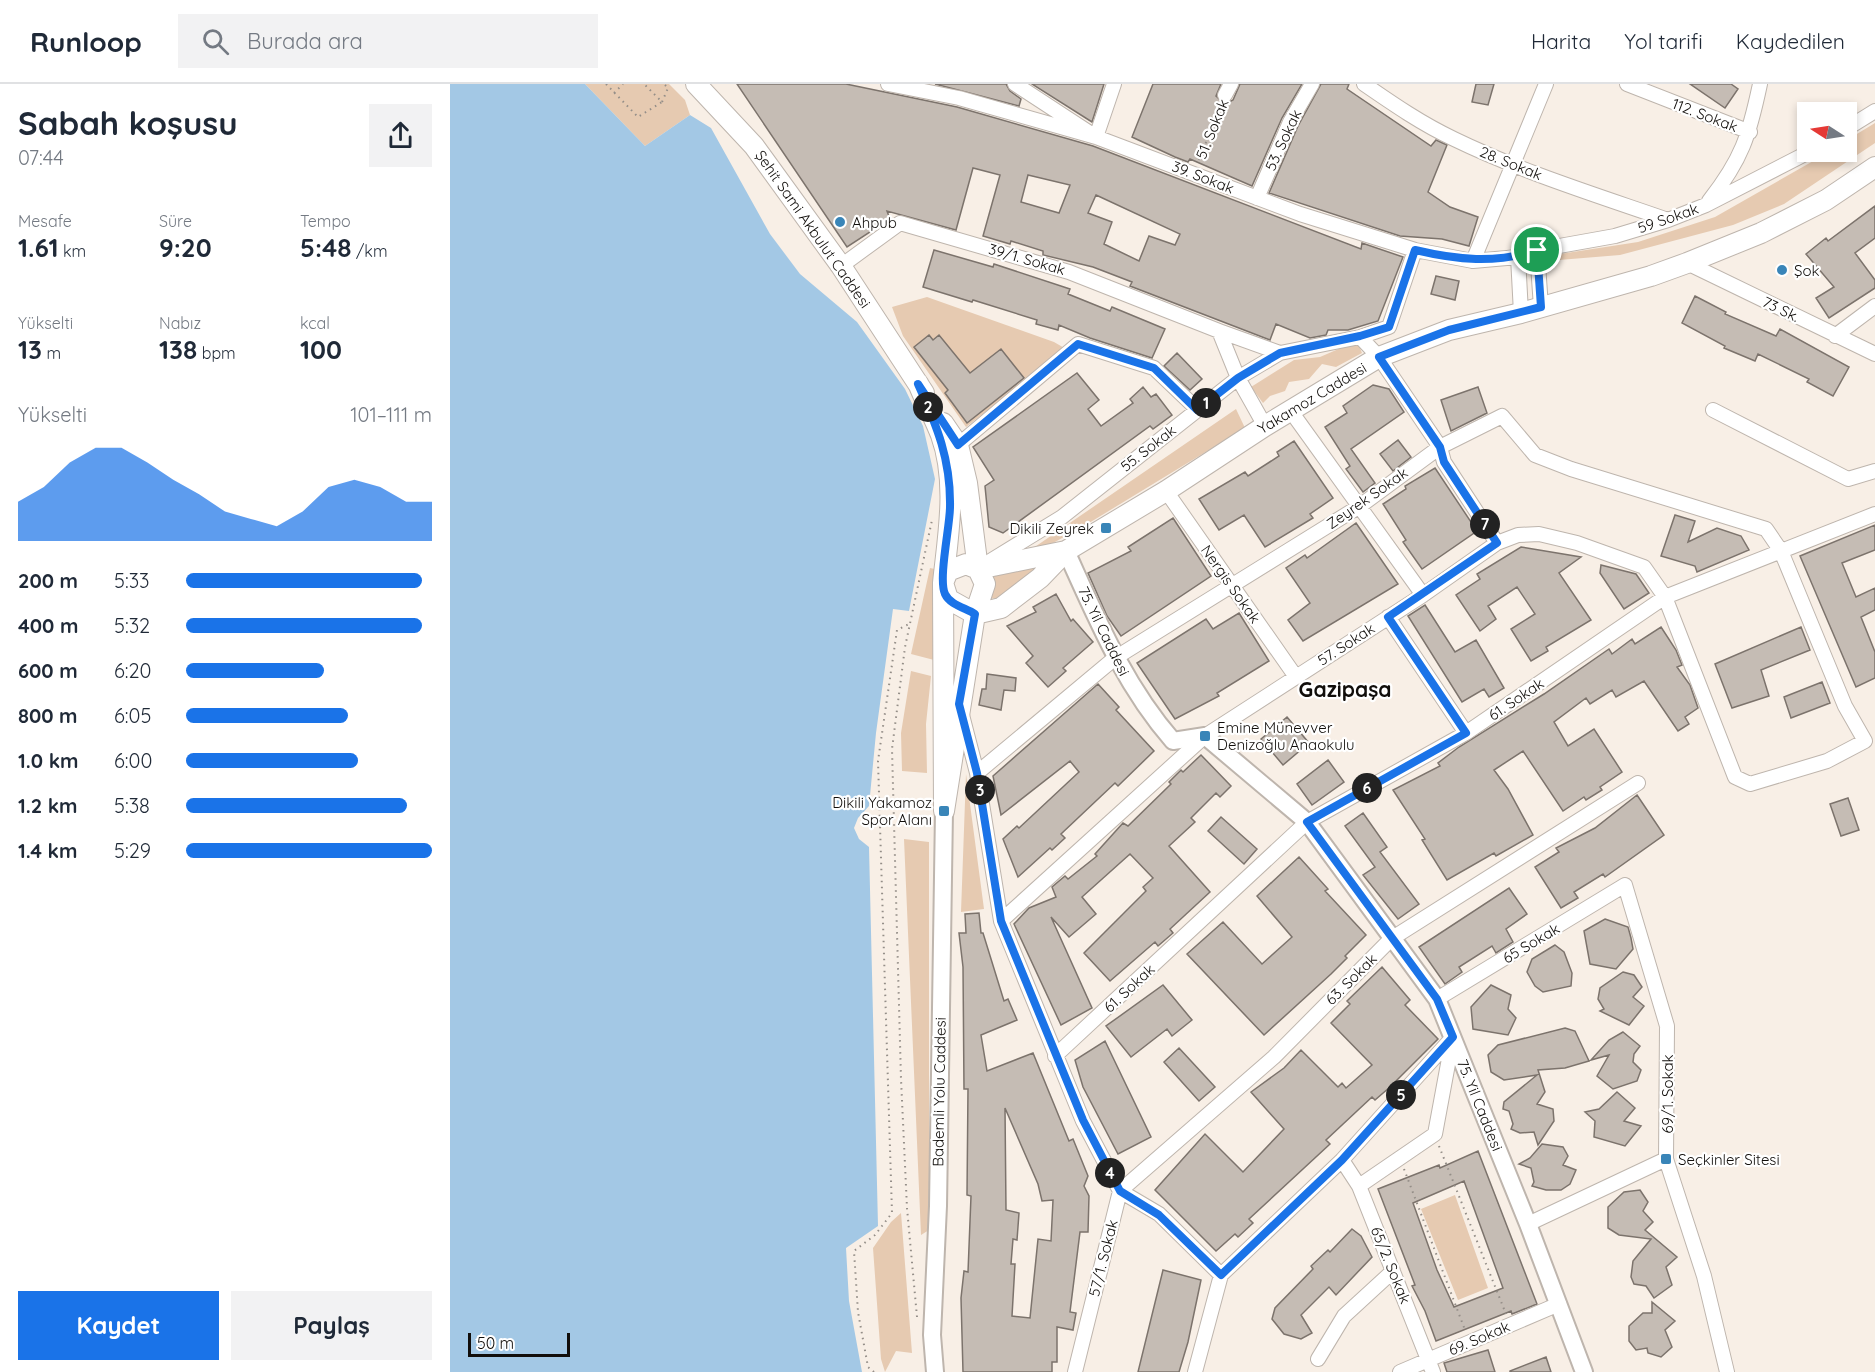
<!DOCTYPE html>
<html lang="tr">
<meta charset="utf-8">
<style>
:root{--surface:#fff;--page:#f2f2f3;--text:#1f2937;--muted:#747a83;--line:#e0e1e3;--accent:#1a73e8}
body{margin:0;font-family:Quicksand,sans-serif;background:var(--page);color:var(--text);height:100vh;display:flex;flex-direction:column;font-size:22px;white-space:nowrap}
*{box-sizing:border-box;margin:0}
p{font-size:20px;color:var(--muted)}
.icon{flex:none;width:33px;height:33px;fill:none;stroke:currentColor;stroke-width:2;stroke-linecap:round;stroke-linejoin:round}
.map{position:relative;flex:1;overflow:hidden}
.details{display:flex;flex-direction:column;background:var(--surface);width:450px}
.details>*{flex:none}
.needle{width:39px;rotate:282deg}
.controls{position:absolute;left:1347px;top:18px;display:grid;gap:12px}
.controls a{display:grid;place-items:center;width:60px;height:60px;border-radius:0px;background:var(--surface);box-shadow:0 3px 9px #0003;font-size:30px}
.scale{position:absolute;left:18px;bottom:15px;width:102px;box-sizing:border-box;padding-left:6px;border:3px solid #110e0b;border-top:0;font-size:16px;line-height:21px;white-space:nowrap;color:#110e0b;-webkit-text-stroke:4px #fff;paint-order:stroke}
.pin{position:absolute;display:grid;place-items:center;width:51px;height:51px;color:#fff;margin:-26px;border:3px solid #fff;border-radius:50%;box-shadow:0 2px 6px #0007}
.km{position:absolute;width:30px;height:30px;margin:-15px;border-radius:50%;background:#222;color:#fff;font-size:16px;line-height:30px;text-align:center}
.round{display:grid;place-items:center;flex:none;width:63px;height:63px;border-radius:0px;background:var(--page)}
.headline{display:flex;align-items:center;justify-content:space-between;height:102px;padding:0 18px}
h1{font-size:33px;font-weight:700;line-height:45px}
.metrics{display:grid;grid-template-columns:repeat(3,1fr);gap:9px;height:102px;padding:6px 18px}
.metrics div{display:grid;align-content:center}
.metrics b{font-size:26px;font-weight:700}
.metrics small{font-size:16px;font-weight:400}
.metrics p{font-size:16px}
.chart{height:168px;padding:12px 18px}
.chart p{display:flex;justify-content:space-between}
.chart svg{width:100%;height:108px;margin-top:6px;fill:var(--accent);opacity:.7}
.primary-button{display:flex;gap:12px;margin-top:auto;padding:12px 18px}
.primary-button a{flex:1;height:69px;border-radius:0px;background:var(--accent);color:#fff;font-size:24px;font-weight:700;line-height:69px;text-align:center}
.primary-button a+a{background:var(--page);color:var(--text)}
ul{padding:0 18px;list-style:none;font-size:20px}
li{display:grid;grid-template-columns:96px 72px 1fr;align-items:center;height:45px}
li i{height:15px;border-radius:8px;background:var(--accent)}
header{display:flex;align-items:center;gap:36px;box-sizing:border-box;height:84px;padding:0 30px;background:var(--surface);border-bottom:2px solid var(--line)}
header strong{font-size:28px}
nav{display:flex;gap:33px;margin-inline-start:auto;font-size:21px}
.search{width:420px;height:54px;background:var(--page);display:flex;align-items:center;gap:15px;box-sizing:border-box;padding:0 21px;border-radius:0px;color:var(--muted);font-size:22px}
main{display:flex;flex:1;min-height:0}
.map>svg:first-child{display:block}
.green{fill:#e6cab1}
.water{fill:#a3c8e5}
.building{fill:#c5bcb4;stroke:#7c736c;stroke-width:1.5;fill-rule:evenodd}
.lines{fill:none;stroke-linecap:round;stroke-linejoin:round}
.minor-casing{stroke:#beb5ad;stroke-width:16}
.tertiary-casing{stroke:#beb5ad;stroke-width:20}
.secondary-casing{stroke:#beb5ad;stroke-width:22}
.path{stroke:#948e88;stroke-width:2;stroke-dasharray:1.5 4.5;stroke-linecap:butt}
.minor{stroke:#fff;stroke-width:14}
.tertiary{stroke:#fff;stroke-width:16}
.secondary{stroke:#fff;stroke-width:20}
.route-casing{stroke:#fff;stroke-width:12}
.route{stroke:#1a73e8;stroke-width:8}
.poi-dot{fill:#3985b8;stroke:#fff;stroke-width:2}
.labels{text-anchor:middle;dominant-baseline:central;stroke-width:4.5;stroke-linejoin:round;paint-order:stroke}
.street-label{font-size:15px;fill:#110e0b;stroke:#fff}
.poi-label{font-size:15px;fill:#110e0b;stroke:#fff;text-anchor:start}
.district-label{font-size:21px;font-weight:bold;fill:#110e0b;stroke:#fff}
</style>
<header>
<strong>Runloop</strong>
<div class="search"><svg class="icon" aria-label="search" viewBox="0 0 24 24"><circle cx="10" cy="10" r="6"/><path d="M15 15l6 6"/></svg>Burada ara</div>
<nav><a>Harita</a><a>Yol tarifi</a><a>Kaydedilen</a></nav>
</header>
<main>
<section class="details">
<div class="headline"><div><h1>Sabah koşusu</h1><p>07:44</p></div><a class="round"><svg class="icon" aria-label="share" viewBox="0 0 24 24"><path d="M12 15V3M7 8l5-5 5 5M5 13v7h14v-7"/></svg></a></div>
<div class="metrics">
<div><p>Mesafe</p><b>1.61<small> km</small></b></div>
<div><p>Süre</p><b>9:20</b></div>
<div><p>Tempo</p><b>5:48<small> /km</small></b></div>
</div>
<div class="metrics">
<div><p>Yükselti</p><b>13<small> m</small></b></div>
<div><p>Nabız</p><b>138<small> bpm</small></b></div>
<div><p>kcal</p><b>100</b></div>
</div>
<div class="chart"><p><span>Yükselti</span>101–111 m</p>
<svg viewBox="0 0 160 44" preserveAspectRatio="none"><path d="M0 44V28L10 22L20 12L30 6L40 6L50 12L60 19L70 25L80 32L90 35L100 38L110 32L120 22L130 19L140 22L150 28L160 28V44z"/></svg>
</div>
<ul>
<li><b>200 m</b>5:33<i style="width:96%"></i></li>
<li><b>400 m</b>5:32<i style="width:96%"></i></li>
<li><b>600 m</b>6:20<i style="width:56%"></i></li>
<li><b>800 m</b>6:05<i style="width:66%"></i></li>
<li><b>1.0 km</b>6:00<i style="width:70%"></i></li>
<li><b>1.2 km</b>5:38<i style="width:90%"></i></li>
<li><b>1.4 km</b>5:29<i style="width:100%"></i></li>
</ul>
<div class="primary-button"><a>Kaydet</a><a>Paylaş</a></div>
</section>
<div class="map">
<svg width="1425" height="1288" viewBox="0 0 1425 1288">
<rect width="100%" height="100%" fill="#f8efe6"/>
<path class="green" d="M135 0H219L235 16 240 31 195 62Z
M1425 39V59L1334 120 1283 141 1170 171 1109 176 1110 170 1188 158 1265 133 1379 68H1396L1397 56Z
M477 213 604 258 616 265 516 343 453 252 442 223Z
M907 257 912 269 886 283 872 280 859 295 839 298 835 307 820 312 813 319 801 303 844 276 870 273Z
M786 325 795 344 639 439 578 473 576 469Z
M598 478 551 515 537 514 539 489Z
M480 484 489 486 484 576 461 570Z
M461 587 481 592 476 640 477 689 452 687 451 649Z
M516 690 534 825 511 828Z
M454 755 479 758V1146L471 1151Z
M1005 1111 1038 1204 1008 1216 971 1125Z
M451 1129 462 1269 446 1267 435 1288 431 1275 423 1164 441 1138Z"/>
<path class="water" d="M0 0H135L195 62 240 31 261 44 320 150 350 190 407 238 455 305 473 342 485 395 459 527 443 525 426 649 419 722 408 734 404 744 409 755 419 763 428 1142 396 1164 399 1217 412 1288H0Z"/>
<path class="building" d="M287 0H396L507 23 643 62 911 165 912 159 953 173 928 237 898 246H878L876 251 860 254 826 240 820 256 680 202 682 198 643 183 593 171V167L561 157 560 160 533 152 550 91 523 84 506 146 437 127 440 135 397 163ZM578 91 620 101 609 129 571 118ZM646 111 730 150 725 161 699 152 689 177 654 160 662 138 638 129Z
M485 0H556L560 7 571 15 569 22Z
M582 0H654L642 38Z
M703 0H771L766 12 775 20 783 16 790 0H852L832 34 802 102 740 75 738 78 725 73 682 53Z
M871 0H899L897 5 981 62 986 56 997 61 978 108 1000 123 1028 133 1019 162 992 155 950 152 819 109 848 42Z
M1026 0H1044L1038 21 1022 18Z
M1240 0H1281L1288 5 1275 24Z
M1425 122V154L1405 169 1425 196V204L1379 234 1366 214 1384 203 1356 170 1376 154 1378 157Z
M484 166 543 183 544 180 620 205 618 210 660 227 662 223 715 245 702 274 640 254 609 241 608 246 586 240 587 236 523 216 522 218 473 203Z
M986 192 1009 197 1005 216 981 210Z
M1245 212 1276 228 1275 230 1326 252 1330 245 1399 283 1383 312 1357 298 1359 295 1308 270 1305 277 1274 264 1275 262 1232 239Z
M479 251 483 256 489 251 520 289 551 265 574 294 517 339 495 309 498 306 464 263Z
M727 269 752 295 740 306 714 282Z
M627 289 649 316 638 325 651 342 683 319 680 315 693 303 701 313 706 310 722 331 703 345 700 342 553 449 539 443 535 402 544 396 523 363Z
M923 301 939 305 954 328 901 365 925 399 913 408 896 385 900 382 875 343 897 329 893 322Z
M1028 303 1037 329 1001 347 991 316Z
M948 356 961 373 943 387 930 370Z
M844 357 883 414 860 430 863 434 815 463 794 431 769 446 749 415 795 388 798 392 829 372 827 368Z
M985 384 1027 447 972 485 953 458 956 456 933 420 956 405 955 402Z
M1225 431 1245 437 1238 458 1267 444 1291 452 1299 466 1247 488 1245 482 1211 472Z
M723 434 761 492 671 552 657 532 638 489 681 467 678 463Z
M906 439 948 500 853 557 838 536 860 519 836 484 855 471 857 474Z
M1425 441V466L1392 479 1406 513 1425 504V526L1411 533 1425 568V594L1406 603 1350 472Z
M1071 463 1131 473 1109 489 1141 536 1096 563 1098 567 1081 577 1061 545 1085 530 1067 503 1038 522 1046 535 1030 547 1006 511 1030 495 1027 490Z
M1151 481 1186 490 1199 509 1174 525 1150 489Z
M606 510 621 537 623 535 643 558 613 584 616 587 598 603 576 579 583 572 557 542 586 528 583 523Z
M975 521 1005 568 1026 556 1054 604 1039 613 1034 605 1012 618 958 532Z
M789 529 819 577 767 609 769 612 725 635 687 579 756 535 763 545Z
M1211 543 1226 566 1232 581 1227 583 1240 601 1248 624 1235 633 1239 640 1228 647 1194 597 1166 613 1162 606 1140 620 1136 614 1104 638 1118 662 1144 645 1172 688 1150 703 1152 706 1136 716 1134 713 1113 727 1073 667 1044 686 1058 705 1083 751 1046 772 1044 769 997 796 972 756 975 755 943 706 990 682 988 679 1009 663 1094 610 1159 565 1162 570 1182 555 1185 560Z
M1351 543 1360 566 1311 586 1319 612 1282 624 1265 580Z
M537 590 566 594 565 607 554 606 551 626 529 621 532 605H536Z
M1372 598 1380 619 1341 634 1334 613Z
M648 600 669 623 666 626 704 667 668 702 665 699 611 750 615 754 602 766 600 764 568 793 553 755 567 742 569 744 629 688 620 677 551 731 543 692Z
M837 633 859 659 833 681 811 655Z
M751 671 781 702 770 713 766 709 741 734 745 738 719 762 760 808 720 845 723 849 708 862 705 858 660 897 634 869 696 807 693 803 703 794 680 770 632 813 646 830 619 853 601 833 642 924 611 941 564 840 579 824 606 813 602 803 615 792 618 795 647 772 645 770 673 739 678 742 721 700 719 698 731 686 733 688Z
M878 676 894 698 862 721 847 700Z
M1187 711 1214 751 1155 793 1153 790 1124 808 1128 814 1111 824 1085 783 1109 768 1106 764 1145 744Z
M1398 714 1409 746 1391 752 1380 720Z
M913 729 937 763 930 768 969 820 948 835 913 791 925 783 895 742Z
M771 733 807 765 794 780 758 747Z
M849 773 878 805 875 807 916 851 895 872 897 874 881 890 814 951 737 870 773 838 812 880 842 853 807 812Z
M1059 804 1077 830 1056 845 1063 858 1046 869 1042 862 1009 883 1012 888 995 900 969 863Z
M529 829 531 849H533L554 917 558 915 567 936 531 951 537 987 583 969 619 1057 623 1055 638 1092 634 1102 639 1112 638 1148H630L620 1228 626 1229 623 1246 607 1243V1278H602V1288H513L511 1214 514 1187 518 1188 521 1112 517 1111 518 1005H514L513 883 509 849H516L515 830ZM555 1024 588 1100 592 1117 603 1116 601 1157 588 1155 580 1234 562 1232 565 1180H561L563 1155 567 1156 569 1129 556 1126Z
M1155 835 1178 843 1181 854 1183 865 1166 885 1140 880 1134 847Z
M1105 861 1114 868 1122 889 1121 902 1093 908 1085 902 1077 888 1082 875Z
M932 883 960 916 955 921 988 955 940 1003 925 1016 922 1013 876 1056 880 1060 799 1135 803 1139 788 1153 785 1150 766 1167 705 1106 755 1050 793 1088 834 1045 801 1008 834 984 851 966 888 1003 892 999 896 1004 922 981 881 939 900 920 897 917Z
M1173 888 1184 891 1192 903 1183 913 1194 922 1179 941 1150 927 1154 925 1148 915 1150 904Z
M713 901 742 936 722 952 717 945 681 973 656 942Z
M1041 901 1061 911 1058 925 1066 934 1058 951 1023 945 1021 923Z
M1115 944 1125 947 1139 977 1115 984 1088 986 1095 1008 1087 1020 1103 1025 1104 1037 1088 1061 1084 1048 1070 1049 1061 1045 1063 1040 1059 1027 1053 1025 1054 1018 1087 991 1054 996 1041 988 1038 971 1048 961Z
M1173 948 1190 962 1184 970 1183 978 1191 986 1187 997 1163 1005 1147 992 1159 971 1141 976 1159 956Z
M655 957 701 1053 668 1070 633 1003 625 976Z
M729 964 765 1003 749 1017 714 978Z
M1167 1008 1185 1024 1174 1037 1191 1042 1175 1062 1144 1053 1145 1037 1135 1028 1149 1025Z
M1092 1060 1113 1063 1118 1072 1113 1081 1126 1086 1120 1100 1111 1106H1096L1082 1102 1084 1098 1081 1084 1069 1080 1080 1074Z
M1028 1067 1087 1220 1062 1230 1061 1227 986 1257 975 1227 962 1202 965 1201 928 1105 989 1081 990 1084ZM1014 1097 1053 1204 1004 1223 987 1186 963 1119Z
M1190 1106 1198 1118 1193 1127 1203 1138 1195 1146 1227 1173 1216 1183 1222 1201 1204 1214 1196 1202 1184 1200 1181 1193 1183 1177 1201 1155 1169 1151 1158 1144V1123L1174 1108Z
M902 1145 911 1152 922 1173 886 1211 879 1203 851 1231 862 1249 851 1255 834 1250 822 1235 825 1224 863 1185 861 1182 878 1166 880 1168Z
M713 1186 751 1196 738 1258 729 1288H688Z
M1202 1218 1225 1237 1215 1246 1222 1263 1211 1273 1198 1269 1197 1264 1186 1266 1179 1257V1242L1193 1229H1202Z
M1038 1266 1045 1288H997L994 1279Z
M1096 1273 1101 1288H1060V1287Z"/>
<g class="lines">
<g class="minor-casing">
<path id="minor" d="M438 0 509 14 646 53 850 130 965 166 1023 177 1068 173 1087 166 1165 152 1218 136 1256 121 1359 68
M565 0 646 53 664 0
M914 0C943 20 972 40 1004 55 1072 88 1146 111 1218 136
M1177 0 1300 48
M775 11 781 0
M1396 45 1425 27
M807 114 840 38 862 0
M1259 117C1292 75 1299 52 1310 0
M965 166 939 243 910 253 929 273 990 363 994 378 1047 459
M1087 166 1091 223
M1068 173 1071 229
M1023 177 1096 0
M1237 179 1425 270
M391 182 450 139 619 188 769 247 788 294 815 342
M769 247 830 269
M1385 252 1425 222
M840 326 973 511
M1263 326 1398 395 1425 387
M508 361 628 260 704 284 747 325
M716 407 846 593
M537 479 612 433 788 294 830 269 910 253
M938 533 1016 649
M512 631 527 689 551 837 633 1037 670 1107 625 1288
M527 689 665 574 910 422 990 363 1052 332 1085 371 1121 385 1316 445 1331 467 1395 622 1415 657 1377 677 1300 700 1285 693 1215 513 1194 483 1127 459 1089 450 1068 451 1047 459 973 511 755 652 551 837
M987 915 1175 801 1217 942 1216 1075 1254 1192 1277 1288
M605 972 857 738 1016 649 1215 513 1425 430
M892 1076 909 1102 983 1288
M909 1102 985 1050 1003 953
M670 1107 824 973 941 855 1188 699
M670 1107 709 1130 771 1191
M1078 1140 1216 1075
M868 1275 894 1232 943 1187
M745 1288 771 1191 892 1076 1003 953
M950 1288 1109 1220"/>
</g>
<g class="tertiary-casing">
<path id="tertiary" d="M616 467C647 535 674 601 723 657L755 652 857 738 987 915 1078 1140 1134 1288
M485 1288 482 1251 488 1122 494 727"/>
</g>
<g class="secondary-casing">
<path id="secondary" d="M246 0 304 62 391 182 474 309
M468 299C475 317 484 333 491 351 508 398 498 451 493 499L498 515 525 530 551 524 590 494 616 467 716 407 815 342 929 273 999 246 1071 229 1201 192 1237 179 1311 149 1376 116 1425 83
M493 339 508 361 517 399 528 485
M516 480 528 485 535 500 525 530 494 727 493 499 498 487Z
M528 485 616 467"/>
</g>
<path class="path" d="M156 0 188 33 212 18 194 0
M164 9 173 0
M212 18 218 4 214 0
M749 76 770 23
M989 1062 1056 1230
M954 1085 1015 1246
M467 1233 457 1124 451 995 442 665 455 563 482 436
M424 1288 418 1283 408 1228 404 1167 425 1151 442 1129 428 677 447 546 459 540"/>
<use href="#minor" class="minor"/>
<use href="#tertiary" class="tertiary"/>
<use href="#secondary" class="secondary"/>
</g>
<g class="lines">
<g class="route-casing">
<path id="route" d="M965 166C1007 176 1045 180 1087 166L1091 223 999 246 929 273 990 363 994 378 1047 459 938 533 1016 649 857 738 987 915 1003 953 892 1076 771 1191 709 1131 670 1107 633 1036 551 837 527 689 509 620 525 530C516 524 500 521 495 510 488 495 500 442 500 423 501 376 487 342 468 300L508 361 628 260 704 284 747 326 788 294 830 269 910 252 939 243Z"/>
</g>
<use href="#route" class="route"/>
</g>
<g class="poi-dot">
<circle cx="390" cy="138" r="6"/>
<circle cx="1332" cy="186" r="6"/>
<rect x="650" y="438" width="12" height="12" rx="3"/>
<rect x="749" y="646" width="12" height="12" rx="3"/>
<rect x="488" y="721" width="12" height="12" rx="3"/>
<rect x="1210" y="1069" width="12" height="12" rx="3"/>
</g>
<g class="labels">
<g class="street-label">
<text transform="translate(1255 31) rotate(21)">112. Sokak</text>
<text transform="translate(762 45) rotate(-68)">51. Sokak</text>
<text transform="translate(833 56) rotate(-65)">53. Sokak</text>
<text transform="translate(1061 79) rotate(22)">28. Sokak</text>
<text transform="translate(753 93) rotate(21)">39. Sokak</text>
<text transform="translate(1218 134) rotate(-19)">59 Sokak</text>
<text transform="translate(363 145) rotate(55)">Şehit Sami Akbulut Caddesi</text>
<text transform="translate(577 175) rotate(16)">39/1. Sokak</text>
<text transform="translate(1331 225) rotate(26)">73 Sk.</text>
<text transform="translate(862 314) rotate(-31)">Yakamoz Caddesi</text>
<text transform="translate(698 364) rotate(-38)">55. Sokak</text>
<text transform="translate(917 414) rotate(-35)">Zeyrek Sokak</text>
<text transform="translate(781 500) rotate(55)">Nergis Sokak</text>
<text transform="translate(654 547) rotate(64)">75. Yil Caddesi</text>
<text transform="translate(896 560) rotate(-33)">57. Sokak</text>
<text transform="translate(1066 615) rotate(-34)">61. Sokak</text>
<text transform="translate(1081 859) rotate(-31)">65 Sokak</text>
<text transform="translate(901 895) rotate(-45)">63. Sokak</text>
<text transform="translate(679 904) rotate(-43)">61. Sokak</text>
<text transform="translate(489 1008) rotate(-89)">Bademli Yolu Caddesi</text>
<text transform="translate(1217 1010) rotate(-90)">69/1. Sokak</text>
<text transform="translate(1030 1021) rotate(68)">75. Yil Caddesi</text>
<text transform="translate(653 1174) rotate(-76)">57/1. Sokak</text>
<text transform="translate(941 1181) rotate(68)">65/2. Sokak</text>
<text transform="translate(1029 1254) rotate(-23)">69. Sokak</text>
</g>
<g class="poi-label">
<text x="402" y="138">Ahpub</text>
<text x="1344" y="186">Şok</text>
<text x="644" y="444" text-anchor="end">Dikili Zeyrek</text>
<text x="767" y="643">Emine Münevver<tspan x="767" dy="17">Denizoğlu Anaokulu</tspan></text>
<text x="482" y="718" text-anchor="end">Dikili Yakamoz<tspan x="482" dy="17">Spor Alanı</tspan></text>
<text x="1228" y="1075">Seçkinler Sitesi</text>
</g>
<g class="district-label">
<text x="895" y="605">Gazipaşa</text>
</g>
</g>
</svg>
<div class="controls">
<a><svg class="needle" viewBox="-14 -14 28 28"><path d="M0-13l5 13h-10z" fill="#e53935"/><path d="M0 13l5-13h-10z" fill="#747a83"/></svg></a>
</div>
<div class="scale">50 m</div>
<div class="pin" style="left:1087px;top:166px;background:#1e9e55"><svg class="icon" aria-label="arrive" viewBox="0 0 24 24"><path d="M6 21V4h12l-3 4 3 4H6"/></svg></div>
<b class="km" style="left:756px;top:319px">1</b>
<b class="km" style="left:478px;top:323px">2</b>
<b class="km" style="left:530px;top:706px">3</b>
<b class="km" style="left:660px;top:1089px">4</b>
<b class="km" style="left:951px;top:1011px">5</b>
<b class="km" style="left:917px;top:704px">6</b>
<b class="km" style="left:1035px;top:440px">7</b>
</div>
</main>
